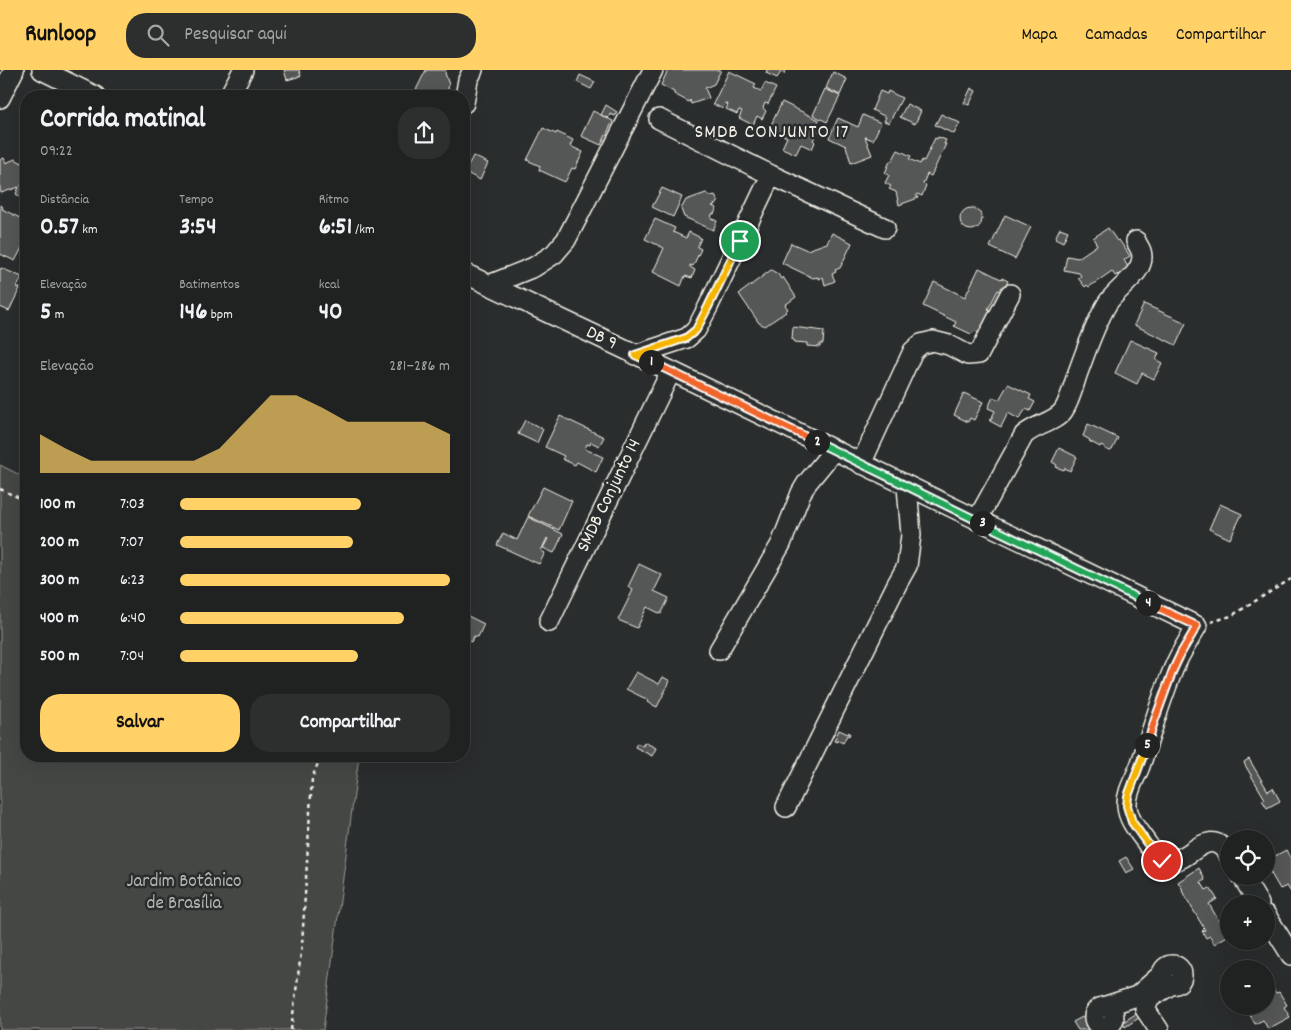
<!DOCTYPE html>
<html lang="pt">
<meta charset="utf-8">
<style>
:root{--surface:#202222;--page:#2d2f2f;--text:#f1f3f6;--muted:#a2a4a5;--line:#3d3f40;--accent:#ffd166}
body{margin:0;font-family:Dekko,sans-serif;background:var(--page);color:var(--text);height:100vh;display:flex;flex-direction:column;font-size:19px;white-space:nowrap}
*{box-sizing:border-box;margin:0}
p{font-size:16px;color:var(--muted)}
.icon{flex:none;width:28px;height:28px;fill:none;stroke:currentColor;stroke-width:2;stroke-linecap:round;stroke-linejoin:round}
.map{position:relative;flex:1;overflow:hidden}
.details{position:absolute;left:20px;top:20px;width:450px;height:672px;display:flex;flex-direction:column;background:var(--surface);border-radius:20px;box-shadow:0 5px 20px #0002,0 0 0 1px var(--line)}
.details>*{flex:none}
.buttons{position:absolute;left:1220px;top:760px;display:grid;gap:10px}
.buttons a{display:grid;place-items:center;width:55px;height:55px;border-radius:50%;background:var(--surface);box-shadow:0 5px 20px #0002,0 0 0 1px var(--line);font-size:25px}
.pin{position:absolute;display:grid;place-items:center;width:42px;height:42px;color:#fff;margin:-21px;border:2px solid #fff;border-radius:50%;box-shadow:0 1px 5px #0007}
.km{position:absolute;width:25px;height:25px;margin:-12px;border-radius:50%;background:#222;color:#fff;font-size:14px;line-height:25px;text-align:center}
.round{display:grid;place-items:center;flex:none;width:52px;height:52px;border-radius:20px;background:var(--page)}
.headline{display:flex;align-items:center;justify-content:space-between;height:85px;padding:0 20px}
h1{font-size:28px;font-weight:700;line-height:38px}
.metrics{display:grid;grid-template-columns:repeat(3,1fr);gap:8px;height:85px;padding:5px 20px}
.metrics div{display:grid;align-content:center}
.metrics b{font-size:25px;font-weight:700}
.metrics small{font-size:14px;font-weight:400}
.metrics p{font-size:14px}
.chart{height:140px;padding:10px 20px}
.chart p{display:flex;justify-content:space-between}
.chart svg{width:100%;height:90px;margin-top:5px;fill:var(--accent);opacity:.7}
.primary-button{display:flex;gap:10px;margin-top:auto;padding:10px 20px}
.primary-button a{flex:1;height:58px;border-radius:20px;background:var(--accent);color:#111;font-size:20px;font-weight:700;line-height:58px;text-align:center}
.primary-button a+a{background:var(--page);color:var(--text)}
ul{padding:0 20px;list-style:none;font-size:16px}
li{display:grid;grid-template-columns:80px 60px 1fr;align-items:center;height:38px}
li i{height:12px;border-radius:6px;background:var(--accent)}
header{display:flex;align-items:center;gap:30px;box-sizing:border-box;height:70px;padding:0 25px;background:var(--accent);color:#111}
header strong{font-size:24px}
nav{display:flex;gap:28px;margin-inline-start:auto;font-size:18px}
.search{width:350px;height:45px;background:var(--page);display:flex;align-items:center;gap:12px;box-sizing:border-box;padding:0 18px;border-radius:20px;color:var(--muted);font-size:19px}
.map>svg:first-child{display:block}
.green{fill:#444645;stroke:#9c9c96}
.building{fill:#555756;stroke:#f4f1e8}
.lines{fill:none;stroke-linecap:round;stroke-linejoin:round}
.minor-casing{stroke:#f4f1e8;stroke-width:22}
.path{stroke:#f4f1e8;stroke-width:2.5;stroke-dasharray:4 4;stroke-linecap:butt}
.minor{stroke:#2a2d2e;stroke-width:19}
.split-1-casing{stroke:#fff;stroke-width:10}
.split-2-casing{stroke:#fff;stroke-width:10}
.split-3-casing{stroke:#fff;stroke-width:10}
.split-4-casing{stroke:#fff;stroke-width:10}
.split-5-casing{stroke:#fff;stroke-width:10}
.split-6-casing{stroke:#fff;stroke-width:10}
.split-1{stroke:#f5b400;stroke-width:6}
.split-2{stroke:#f0652b;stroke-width:6}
.split-3{stroke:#22a559;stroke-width:6}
.split-4{stroke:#22a559;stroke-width:6}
.split-5{stroke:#f0652b;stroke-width:6}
.split-6{stroke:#f5b400;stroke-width:6}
.labels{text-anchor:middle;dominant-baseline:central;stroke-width:5;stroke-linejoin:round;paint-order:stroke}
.street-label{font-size:19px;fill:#f4f1e8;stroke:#2a2d2e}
.park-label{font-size:19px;fill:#b6b5af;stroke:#2a2d2e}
.neighbourhood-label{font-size:20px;letter-spacing:1px;fill:#f4f1e8;stroke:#2a2d2e}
</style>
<header>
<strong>Runloop</strong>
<div class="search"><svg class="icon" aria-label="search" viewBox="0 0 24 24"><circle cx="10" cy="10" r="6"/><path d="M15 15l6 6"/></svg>Pesquisar aqui</div>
<nav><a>Mapa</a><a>Camadas</a><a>Compartilhar</a></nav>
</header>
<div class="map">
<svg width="1291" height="960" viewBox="0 0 1291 960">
<rect width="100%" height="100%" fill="#2a2d2e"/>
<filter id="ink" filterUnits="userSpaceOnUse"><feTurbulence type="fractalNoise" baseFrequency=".02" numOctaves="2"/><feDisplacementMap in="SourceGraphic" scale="10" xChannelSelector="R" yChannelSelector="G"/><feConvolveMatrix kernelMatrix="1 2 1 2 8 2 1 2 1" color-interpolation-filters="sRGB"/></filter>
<g filter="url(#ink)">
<path class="green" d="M0 395 26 408V686H359L323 960H0Z"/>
<path class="building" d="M284 0H299L301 6 287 10Z
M426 0H446L445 3 449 15 448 18 450 26H418L414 24Z
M668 0H721L714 14 705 18 709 28 691 34 690 30 689 32 674 24V22L661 15Z
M767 0H785L784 4 781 2 777 8 766 3Z
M729 1 756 14 754 18 761 21 765 13 776 18 768 34 765 33 763 38 766 41 762 49 757 46 753 55 739 48 742 41 739 40 737 44 726 39 728 35 725 33 723 39 713 34Z
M833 2 847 9 840 25 826 18Z
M580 5 595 12 591 19 577 12Z
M971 18 976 21 969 35 964 33Z
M825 19 840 26 827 52 813 45Z
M880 21 887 24 888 21 902 28 889 53 884 51 886 47 872 40Z
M782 32 819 50 816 56 822 58 820 62 814 59 813 61 817 63 813 70 815 72 812 79 801 74 796 84 782 78 787 67 769 59Z
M907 34 921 41 915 54 900 47Z
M606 35 617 42 615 46 610 44 608 49 601 45Z
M593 41 613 51 601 75 581 66Z
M941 44 960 53 954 64 935 55Z
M863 45 881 53 873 70 865 67 872 85 851 93 846 76 829 68 838 48 858 57Z
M543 58 556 64 557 62 573 70 570 76 583 82 575 99 572 98 565 112 539 100 540 96 527 90Z
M938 67 946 70 944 74H946L931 106 927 104 923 114 926 115 922 126 917 124 916 125 918 128 899 135 896 122 889 119 891 116 885 113 889 105 885 103 890 91H892L898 80 911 86 909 89 920 94 922 90 924 91 935 68 937 69Z
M473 86 488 93 480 110 465 102Z
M4 88 6 93 15 89 22 93 23 91 26 92V116L22 114 21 116 26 118V131L16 124 19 117 1 123 0 119V90Z
M662 118 682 127 673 147 652 137Z
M706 123 711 126 715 125 718 133 712 136 717 138 714 144H712L711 148 717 151 713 160 684 147 681 139 686 130Z
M0 135 3 137 2 139 26 151V164L22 173 24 174 15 191 0 184Z
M960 149a11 11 0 1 1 22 0a11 11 0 1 1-22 0Z
M1005 145 1031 157 1015 189 990 177Z
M655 149 675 158 673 162 686 168 689 162 701 168 697 177 701 179 693 196 690 195V197L695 200 692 208 685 206 681 216 653 202 664 178 645 169Z
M1060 158 1068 161 1063 172 1055 168Z
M1108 158 1117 171 1119 170 1130 186 1124 190 1128 197 1125 199 1127 201 1120 207 1118 204 1115 206 1112 201 1089 217 1087 215 1085 217 1078 208 1081 206 1079 203 1064 200 1067 186 1078 188 1097 175 1093 168Z
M832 163 852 173 840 198 835 200 836 202 832 204 835 211 825 215 823 207 818 209V207L813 208 782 193 791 173 807 180 827 173Z
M1 198 22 207 17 217 20 218 9 241 0 237V200Z
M979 198 1001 209 1002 208 1008 211 1003 222 998 220 988 239 1001 245 990 269 975 261 971 264 954 256 956 252 923 236 934 212 965 227Z
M771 200 778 204 781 209 783 207 796 227 785 235 788 239 785 241 786 242 765 256 759 253 739 224Z
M1144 234 1186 253 1176 275 1134 255Z
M793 257 824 261 823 274H820V277L807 276V273L794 272 795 271 792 269Z
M1130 270 1159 283 1156 290 1162 293 1154 309 1142 303 1137 314 1115 303Z
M1008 314 1031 325 1029 329 1035 332 1030 341 1026 339 1019 349 1008 343 1001 357 990 351 995 341 988 338 993 327 999 330Z
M964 323 983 332 974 350 970 348 968 352 954 345Z
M560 346 604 367 599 376 591 372 590 375 587 374 585 379 603 387 596 402 577 392 575 395 562 389 564 386 545 377Z
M525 350 543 359 537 373 518 364Z
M1088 354 1118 368 1112 380 1110 381 1105 379V377L1101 375 1100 377 1089 371 1090 370 1083 366Z
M1059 378 1077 387 1070 401 1065 398 1064 400 1056 397 1057 395 1052 392Z
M543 417 572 431 559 460 528 446Z
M1220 434 1242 444 1230 469 1209 459Z
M528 447 563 464 554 483 543 478 548 469 547 468 541 481 545 483 539 494 497 475 503 463 517 470Z
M639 494 662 505 654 521 669 528 661 544 647 537 637 558 618 550 633 520 628 517Z
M464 544 484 554 478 567 474 566 471 572 464 568Z
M636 602 659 614 663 607 670 611 657 637 647 632 648 630 626 619Z
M839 660 848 664 849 662 850 663 849 666 847 665 843 673 837 670V672L834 671Z
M644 672 656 678 652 686 635 677 637 673 643 676Z
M1249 689 1268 721 1273 718 1280 731 1267 738 1262 730 1265 729 1245 695 1244 692Z
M1286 780 1291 789V822L1287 816 1280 819 1266 795V791Z
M1126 787 1134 799 1126 803 1119 791Z
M1199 798 1205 810 1201 812 1206 820 1210 818 1217 829 1209 834 1219 851 1229 845V865L1214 874 1210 866 1206 868 1202 861 1205 860 1182 821 1183 820 1178 812Z
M1270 914 1276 923 1279 922 1287 935 1284 937 1290 947 1268 959 1263 950 1255 954 1245 936H1266V916Z
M1142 940 1145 944 1125 957 1123 952Z
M1084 946 1091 958 1087 960H1078L1073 952Z"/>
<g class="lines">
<g class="minor-casing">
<path id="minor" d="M42 0 95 26
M229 26 243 0
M0 28 14 0
M464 33 468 10 473 0
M771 105 885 158
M464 203 671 301 1197 556C1189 570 1179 584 1173 600 1160 631 1151 664 1140 696 1135 709 1126 722 1127 736 1128 751 1140 763 1148 775 1153 782 1158 792 1167 792 1191 793 1207 753 1229 785
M489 215 534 197 554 184 566 170 653 0
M635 285 687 268 696 260 708 237 771 105 659 49
M861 394 913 281 921 274 933 271 949 275 968 285 979 284 1010 224
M977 450 1024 365C1035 355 1055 352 1063 341 1070 331 1073 317 1077 305 1086 281 1094 256 1107 234 1116 218 1148 202 1141 181 1140 178 1137 174 1136 171
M549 552 671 301
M719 580 781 474 801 423 807 413 834 380
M786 737 897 514 907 496 911 465 907 416
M1242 806 1259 834
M1266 845 1291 885
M1162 905a10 10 0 1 1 20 0a10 10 0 1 1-20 0Z
M1103 937 1137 926 1163 903
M1094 947a10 10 0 1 1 20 0a10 10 0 1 1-20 0Z
M1159 960 1145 939 1150 928 1171 915"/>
</g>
<path class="path" d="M0 419 26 431
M1211 552 1231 546 1291 509
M291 960 302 875 312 708 321 686"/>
<use href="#minor" class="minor"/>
</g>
</g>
<g class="lines" filter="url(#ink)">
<g class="split-1-casing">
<path id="split-1" d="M651 292 635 285 686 268 696 260 708 237 740 171"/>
</g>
<g class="split-2-casing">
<path id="split-2" d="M651 292 817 372"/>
</g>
<g class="split-3-casing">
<path id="split-3" d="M817 372 982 453"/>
</g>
<g class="split-4-casing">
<path id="split-4" d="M982 453 1148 533"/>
</g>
<g class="split-5-casing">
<path id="split-5" d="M1147 675 1154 652 1173 600 1181 583 1197 556 1148 533"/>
</g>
<g class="split-6-casing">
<path id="split-6" d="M1147 675 1128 726 1127 736 1132 752 1154 783 1162 791"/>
</g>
<use href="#split-1" class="split-1"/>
<use href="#split-2" class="split-2"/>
<use href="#split-3" class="split-3"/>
<use href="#split-4" class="split-4"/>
<use href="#split-5" class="split-5"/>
<use href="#split-6" class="split-6"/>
</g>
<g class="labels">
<g class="street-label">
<text transform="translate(601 269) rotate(26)">DB 9</text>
<text transform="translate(610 426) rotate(-64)">SMDB Conjunto 14</text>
</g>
<g class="park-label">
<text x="184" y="812">Jardim Botânico<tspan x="184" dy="22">de Brasília</tspan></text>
</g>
<g class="neighbourhood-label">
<text x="772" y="63">SMDB CONJUNTO 17</text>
</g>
</g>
</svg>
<div class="buttons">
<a><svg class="icon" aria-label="locate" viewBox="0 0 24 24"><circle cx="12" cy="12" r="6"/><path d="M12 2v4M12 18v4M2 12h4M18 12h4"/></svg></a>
<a>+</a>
<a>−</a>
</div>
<div class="pin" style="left:740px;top:171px;background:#1e9e55"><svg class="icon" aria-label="arrive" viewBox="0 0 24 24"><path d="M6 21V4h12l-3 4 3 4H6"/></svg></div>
<div class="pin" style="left:1162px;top:791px;background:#d93025"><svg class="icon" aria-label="check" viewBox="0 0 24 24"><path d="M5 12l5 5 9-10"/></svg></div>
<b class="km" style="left:651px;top:292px">1</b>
<b class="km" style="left:817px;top:372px">2</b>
<b class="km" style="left:982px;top:453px">3</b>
<b class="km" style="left:1148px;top:533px">4</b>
<b class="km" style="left:1147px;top:675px">5</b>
<section class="details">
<div class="headline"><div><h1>Corrida matinal</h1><p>09:22</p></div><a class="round"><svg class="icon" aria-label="share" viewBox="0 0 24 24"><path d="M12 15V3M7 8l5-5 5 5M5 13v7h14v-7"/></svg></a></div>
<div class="metrics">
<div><p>Distância</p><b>0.57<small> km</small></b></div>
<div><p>Tempo</p><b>3:54</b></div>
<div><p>Ritmo</p><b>6:51<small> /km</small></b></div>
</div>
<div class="metrics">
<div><p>Elevação</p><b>5<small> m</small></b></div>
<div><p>Batimentos</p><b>146<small> bpm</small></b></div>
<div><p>kcal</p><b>40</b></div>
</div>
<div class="chart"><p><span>Elevação</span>281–286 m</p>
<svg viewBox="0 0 160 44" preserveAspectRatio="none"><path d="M0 44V25L10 32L20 38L30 38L40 38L50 38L60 38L70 32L80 19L90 6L100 6L110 12L120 19L130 19L140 19L150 19L160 25V44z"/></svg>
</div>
<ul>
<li><b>100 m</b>7:03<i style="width:67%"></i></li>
<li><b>200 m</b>7:07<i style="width:64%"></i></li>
<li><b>300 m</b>6:23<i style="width:100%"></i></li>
<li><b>400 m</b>6:40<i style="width:83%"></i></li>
<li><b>500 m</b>7:04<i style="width:66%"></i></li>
</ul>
<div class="primary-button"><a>Salvar</a><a>Compartilhar</a></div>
</section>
</div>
